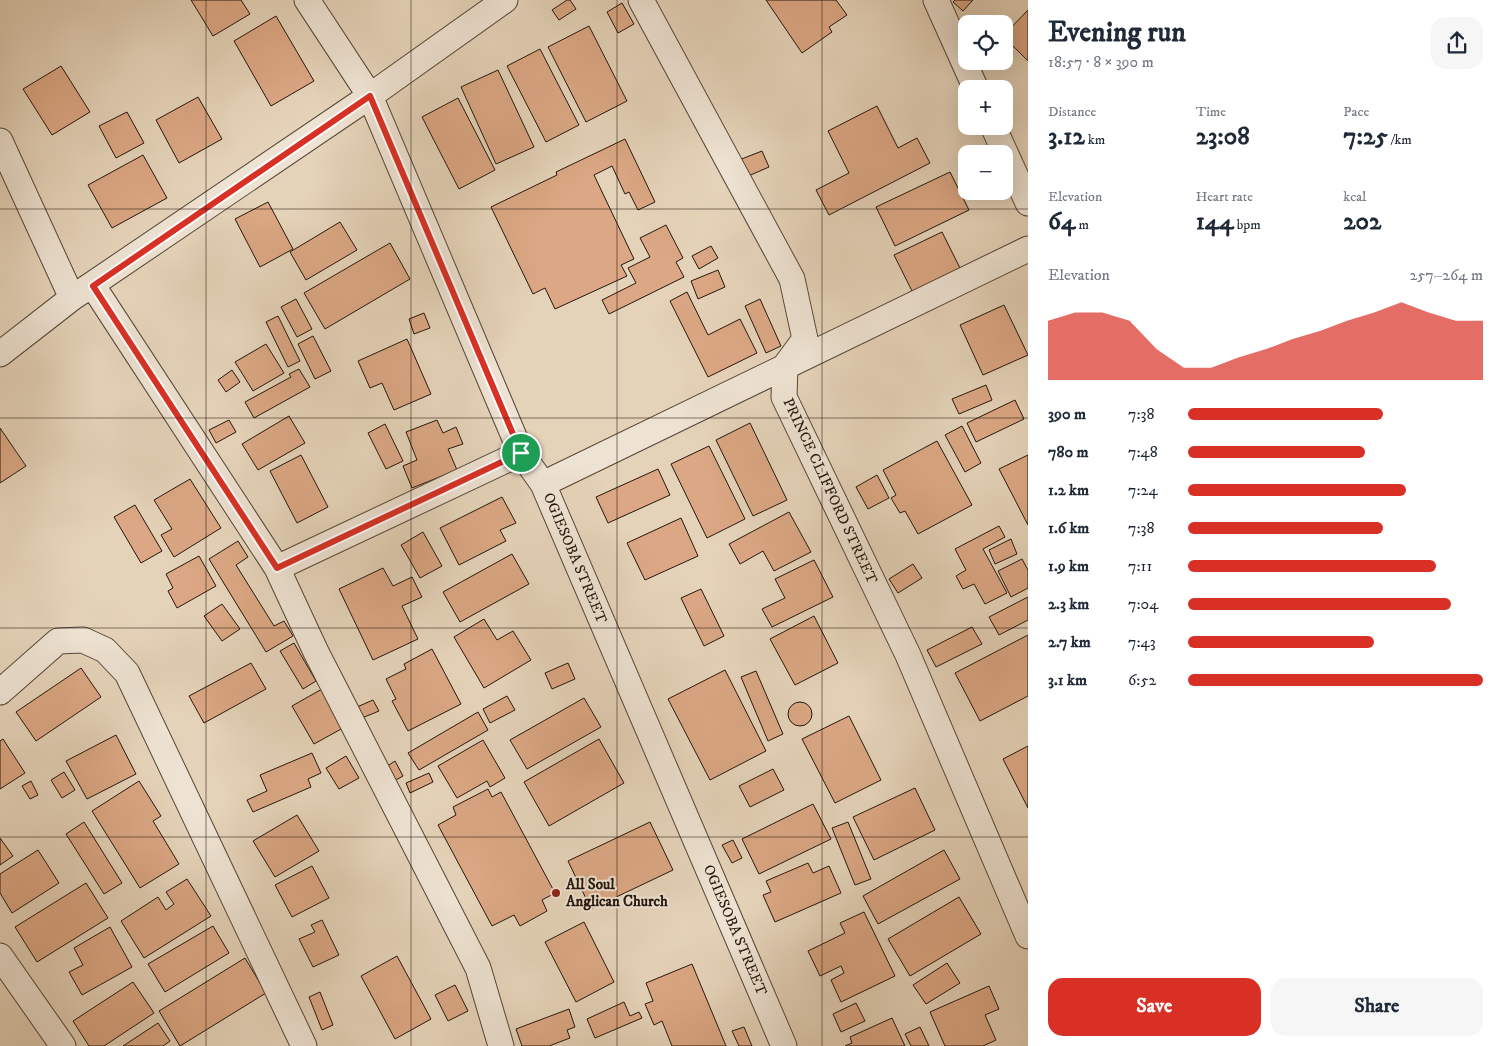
<!DOCTYPE html>
<meta charset="utf-8">
<style>
:root{--surface:#fff;--page:#f6f6f7;--text:#1f2937;--muted:#747a83;--accent:#d93025}
body{margin:0;font-family:"IM FELL DW Pica",serif;background:var(--page);color:var(--text);height:100vh;display:flex;flex-direction:column;font-size:19px;white-space:nowrap}
*{box-sizing:border-box;margin:0}
p{font-size:16px;color:var(--muted)}
.icon{flex:none;width:28px;height:28px;fill:none;stroke:currentColor;stroke-width:2;stroke-linecap:round;stroke-linejoin:round}
.map{position:relative;flex:1;overflow:hidden}
.side{display:flex;flex-direction:column;background:var(--surface);width:475px}
.side>*{flex:none}
.buttons{position:absolute;left:958px;top:15px;display:grid;gap:10px}
.buttons a{display:grid;place-items:center;width:55px;height:55px;border-radius:10px;background:var(--surface);box-shadow:0 5px 20px #0002;font-size:25px}
.pin{position:absolute;display:grid;place-items:center;width:42px;height:42px;color:#fff;margin:-21px;border:2px solid #fff;border-radius:50%;box-shadow:0 1px 5px #0007}
.round{display:grid;place-items:center;flex:none;width:52px;height:52px;border-radius:15px;background:var(--page)}
.overview{display:flex;align-items:center;justify-content:space-between;height:85px;padding:0 20px}
h1{font-size:28px;font-weight:700;line-height:38px}
.metrics{display:grid;grid-template-columns:repeat(3,1fr);gap:8px;height:85px;padding:5px 20px}
.metrics div{display:grid;align-content:center}
.metrics b{font-size:25px;font-weight:700}
.metrics small{font-size:14px;font-weight:400}
.metrics p{font-size:14px}
.chart{height:140px;padding:10px 20px}
.chart p{display:flex;justify-content:space-between}
.chart svg{width:100%;height:90px;margin-top:5px;fill:var(--accent);opacity:.7}
.cta{display:flex;gap:10px;margin-top:auto;padding:10px 20px}
.cta a{flex:1;height:58px;border-radius:15px;background:var(--accent);color:#fff;font-size:20px;font-weight:700;line-height:58px;text-align:center}
.cta a+a{background:var(--page);color:var(--text)}
ul{padding:0 20px;list-style:none;font-size:16px}
li{display:grid;grid-template-columns:80px 60px 1fr;align-items:center;height:38px}
li i{height:12px;border-radius:6px;background:var(--accent)}
main{display:flex;flex:1;min-height:0}
.map>svg:first-child{display:block}
.building{fill:#dba784;stroke:#25160c}
.lines{fill:none;stroke-linecap:round;stroke-linejoin:round}
.minor-casing{stroke:#554537;stroke-width:27}
.minor{stroke:#eee2d2;stroke-width:25}
.route-casing{stroke:#fff;stroke-width:10}
.route{stroke:#d93025;stroke-width:6}
.grid{fill:none;stroke:#25160c;stroke-width:1;stroke-opacity:0.55}
.poi-dot{fill:#8f2418;stroke:#eee2d2;stroke-width:2}
.labels{text-anchor:middle;dominant-baseline:central;stroke-width:4;stroke-linejoin:round;paint-order:stroke}
.street-label{font-size:15px;fill:#25160c;stroke:#eee2d2}
.poi-label{font-size:15px;font-weight:bold;fill:#25160c;stroke:#eee2d2;text-anchor:start}
</style>
<main>
<div class="map">
<svg width="1028" height="1046" viewBox="0 0 1028 1046">
<rect width="100%" height="100%" fill="#e5d3b9"/>
<filter id="stains"><feTurbulence type="fractalNoise" baseFrequency=".004" numOctaves="4"/><feColorMatrix values="0 0 0 0 .2 0 0 0 0 .09 0 0 0 0 .02 0 0 0 .5 -.17"/></filter>
<radialGradient id="worn" r=".72"><stop offset=".6" stop-color="#630" stop-opacity="0"/><stop offset="1" stop-color="#630" stop-opacity=".3"/></radialGradient>
<path class="building" d="M191 0H241L250 14 213 36Z
M567 0H570L576 9 559 20 552 10Z
M766 0H836L847 15 829 27 832 32 802 53Z
M955 0H973L963 11 953 2Z
M622 3 634 24 618 33 607 12Z
M1028 10V61L1004 37V35Z
M276 16 314 81 271 106 234 41Z
M589 26 627 101 586 122 548 47Z
M540 49 579 125 546 142 507 66Z
M61 66 90 112 52 135 23 89Z
M498 70 534 147 496 164 461 87Z
M198 97 222 139 179 163 156 120Z
M458 98 495 170 459 189 422 117Z
M877 106 898 148 917 138 930 163 829 215 816 190 849 173 828 131Z
M127 112 144 143 116 158 99 126Z
M625 139 655 202 638 210 629 192 625 194 612 166 594 175 634 259 621 265 627 276 555 309 545 288 533 294 491 207 557 175 556 172Z
M762 151 769 167 746 177 739 160Z
M143 155 167 198 112 228 88 185Z
M950 172 969 210 895 246 876 207Z
M268 202 293 249 260 267 235 219Z
M340 222 357 250 306 280 290 252Z
M666 225 683 258 676 262 684 277 609 314 602 300 636 283 628 268 650 257 640 238Z
M942 232 962 272 914 295 894 255Z
M390 243 410 279 325 329 304 293Z
M711 246 718 258 699 269 692 256Z
M718 270 725 287 698 299 691 281Z
M687 292 708 335 740 319 757 353 708 377 670 301Z
M296 299 312 329 297 337 281 307Z
M760 299 781 346 766 353 745 306Z
M1004 305 1028 355 983 375 960 325Z
M424 313 430 328 414 334 409 319Z
M278 316 300 361 288 367 266 322Z
M313 336 331 371 315 379 298 344Z
M407 339 431 394 394 410 382 383 370 388 358 361Z
M266 344 284 373 253 391 235 362Z
M299 369 310 387 254 418 245 402 291 377 289 374Z
M232 370 240 382 226 392 218 380Z
M986 385 992 400 959 414 952 399Z
M1015 400 1024 419 976 442 967 423Z
M289 416 305 443 258 470 242 444Z
M229 420 236 432 216 443 209 430Z
M437 420 443 433 456 427 463 444 448 449 457 470 412 488 403 466 417 460 406 432Z
M750 423 787 500 753 516 716 440Z
M385 424 403 461 386 469 368 433Z
M962 426 981 463 965 472 945 435Z
M0 428 26 466 0 483Z
M937 441 972 505 918 534 905 511 900 513 891 498 896 495 883 470Z
M709 446 745 519 707 538 671 464Z
M301 455 328 507 297 523 270 471Z
M1028 455V525L999 469Z
M658 469 670 495 608 523 596 497Z
M877 475 889 498 868 509 856 487Z
M190 479 221 528 174 557 161 535 172 529 154 500Z
M502 497 516 523 500 530 506 541 459 565 440 528Z
M135 505 162 551 141 563 114 517Z
M789 512 811 552 774 571 763 551 740 564 729 544Z
M681 518 698 556 645 580 627 543Z
M999 526 1005 537 983 549 1007 593 985 604 974 584 963 589 956 576 966 570 955 549Z
M423 532 442 566 420 578 401 545Z
M1011 539 1017 554 995 564 989 550Z
M238 541 248 557 236 565 274 626 284 621 293 636 266 652 209 559Z
M512 554 529 584 460 622 443 592Z
M199 556 216 586 177 608 168 591 173 588 166 574Z
M1022 559 1028 570V588L1011 597 998 571Z
M814 560 833 597 772 627 762 609 785 598 775 579Z
M913 564 922 578 898 593 889 579Z
M383 568 393 586 412 577 422 597 402 606 418 639 373 660 339 589Z
M701 589 724 636 704 646 681 598Z
M1028 597V620L999 635 989 617Z
M222 604 240 629 222 641 204 616Z
M814 616 838 663 795 685 770 639Z
M484 619 497 640 513 631 531 660 484 688 454 637Z
M972 627 982 644 936 667 927 650Z
M1028 635V696L980 721 955 673Z
M294 643 316 681 303 689 280 651Z
M432 649 461 704 408 731 392 701 396 699 386 679 406 669 404 664Z
M251 663 266 689 204 723 189 696Z
M568 663 575 679 552 689 545 673Z
M81 668 101 697 36 741 16 712Z
M725 670 766 751 710 780 668 699Z
M756 671 783 734 768 741 741 677Z
M322 689 343 728 314 744 292 706Z
M507 696 515 710 490 723 483 709Z
M584 698 601 727 527 769 510 740Z
M373 700 379 711 362 718 357 707Z
M788 714a12 12 0 1 1 24 0a12 12 0 1 1-24 0Z
M478 712 488 730 419 770 408 753Z
M849 716 881 780 835 803 802 739Z
M116 735 136 774 87 799 66 761Z
M3 739 25 773 0 789V741Z
M599 739 624 783 549 826 524 782Z
M483 740 505 778 490 787 487 781 457 798 438 766Z
M1028 746V808L1003 759Z
M312 753 321 773 308 779 311 787 253 812 247 800 267 791 260 775Z
M346 756 359 778 339 789 326 768Z
M395 761 403 776 394 781 386 767Z
M773 769 784 790 750 807 739 786Z
M64 772 75 790 62 798 51 780Z
M429 773 433 782 410 793 406 783Z
M31 781 38 795 30 799 22 786Z
M139 781 161 816 153 821 179 864 140 888 92 811Z
M915 788 935 830 874 860 853 817Z
M488 789 492 797 501 792 555 893 542 900 547 911 520 926 514 915 492 926 438 825 456 815 453 807Z
M813 804 831 839 759 874 742 839Z
M297 815 319 851 275 877 253 841Z
M84 822 122 883 104 894 66 834Z
M650 822 673 870 591 909 568 861Z
M848 822 871 879 855 885 832 828Z
M0 838 13 856 0 865Z
M733 840 742 858 732 863 722 845Z
M38 850 59 883 12 913 0 893V874Z
M944 850 960 879 878 924 863 896Z
M808 863 813 873 829 866 841 893 775 922 763 895 771 892 766 881Z
M312 866 329 898 292 917 275 885Z
M187 879 211 916 144 958 121 921 158 897 166 910 174 904 166 892Z
M86 883 108 918 37 962 15 927Z
M959 897 981 934 910 976 888 939Z
M864 912 895 976 841 1002 831 980 844 973 841 966 820 976 808 951 845 933 840 923Z
M322 920 339 955 313 967 299 939 315 932 311 925Z
M584 922 614 982 576 1002 545 942Z
M213 926 229 953 165 992 148 964Z
M110 927 132 967 82 995 69 972 83 965 74 948Z
M397 956 431 1019 395 1039 361 976Z
M245 958 266 993 180 1046 159 1011Z
M947 963 960 983 926 1004 913 985Z
M692 964 726 1046H672L662 1021 654 1025 645 1004 653 1001 646 983Z
M133 982 154 1013 104 1046H89L73 1021Z
M455 985 468 1011 448 1021 435 995Z
M989 986 999 1009 985 1015 996 1040 983 1046H945L930 1012Z
M320 992 333 1025 322 1030 309 997Z
M624 1002 630 1016 639 1012 642 1018 595 1038 587 1019Z
M856 1003 865 1021 841 1032 833 1014Z
M569 1009 575 1027 567 1030 570 1038 549 1046H522L516 1029Z
M892 1018 905 1046H845L852 1043 850 1037Z
M158 1023 170 1041 163 1046H123Z
M744 1027 752 1046H739L732 1031Z
M920 1027 929 1046H911L905 1034Z"/>
<g class="lines">
<g class="minor-casing">
<path id="minor" d="M307 0 370 96 521 453 543 484 784 1046
M641 0 792 279 805 339 785 366 784 397 908 655 1028 936
M936 0 976 89
M993 126 1028 203
M0 141 72 298
M93 286 277 568 316 652 478 968 501 1046
M0 354 72 298 370 96 505 0
M543 484 1028 249
M277 568 521 453
M0 692 58 641 83 640 105 650 127 673 304 1046
M0 956 63 1046"/>
</g>
<use href="#minor" class="minor"/>
</g>
<g class="lines">
<g class="route-casing">
<path id="route" d="M370 96 521 453 277 568 93 286Z"/>
</g>
<use href="#route" class="route"/>
</g>
<path class="grid" d="M206 0V1046M411 0V1046M617 0V1046M822 0V1046M0 209H1028M0 418H1028M0 628H1028M0 837H1028"/>
<circle class="poi-dot" cx="556" cy="893" r="5"/>
<g class="labels">
<g class="street-label">
<text transform="translate(830 491) rotate(65)">PRINCE CLIFFORD STREET</text>
<text transform="translate(575 558) rotate(67)">OGIESOBA STREET</text>
<text transform="translate(735 930) rotate(67)">OGIESOBA STREET</text>
</g>
<g class="poi-label">
<text x="566" y="884">All Soul<tspan x="566" dy="17">Anglican Church</tspan></text>
</g>
</g>
<rect width="100%" height="100%" filter="url(#stains)"/>
<rect width="100%" height="100%" fill="url(#worn)"/>
</svg>
<div class="buttons">
<a><svg class="icon" aria-label="locate" viewBox="0 0 24 24"><circle cx="12" cy="12" r="6"/><path d="M12 2v4M12 18v4M2 12h4M18 12h4"/></svg></a>
<a>+</a>
<a>−</a>
</div>
<div class="pin" style="left:521px;top:453px;background:#1e9e55"><svg class="icon" aria-label="arrive" viewBox="0 0 24 24"><path d="M6 21V4h12l-3 4 3 4H6"/></svg></div>
</div>
<section class="side">
<div class="overview"><div><h1>Evening run</h1><p>18:57 · 8 × 390 m</p></div><a class="round"><svg class="icon" aria-label="share" viewBox="0 0 24 24"><path d="M12 15V3M7 8l5-5 5 5M5 13v7h14v-7"/></svg></a></div>
<div class="metrics">
<div><p>Distance</p><b>3.12<small> km</small></b></div>
<div><p>Time</p><b>23:08</b></div>
<div><p>Pace</p><b>7:25<small> /km</small></b></div>
</div>
<div class="metrics">
<div><p>Elevation</p><b>64<small> m</small></b></div>
<div><p>Heart rate</p><b>144<small> bpm</small></b></div>
<div><p>kcal</p><b>202</b></div>
</div>
<div class="chart"><p><span>Elevation</span>257–264 m</p>
<svg viewBox="0 0 160 44" preserveAspectRatio="none"><path d="M0 44V15L10 11L20 11L30 15L40 29L50 38L60 38L70 33L80 29L90 24L100 20L110 15L120 11L130 6L140 11L150 15L160 15V44z"/></svg>
</div>
<ul>
<li><b>390 m</b>7:38<i style="width:66%"></i></li>
<li><b>780 m</b>7:48<i style="width:60%"></i></li>
<li><b>1.2 km</b>7:24<i style="width:74%"></i></li>
<li><b>1.6 km</b>7:38<i style="width:66%"></i></li>
<li><b>1.9 km</b>7:11<i style="width:84%"></i></li>
<li><b>2.3 km</b>7:04<i style="width:89%"></i></li>
<li><b>2.7 km</b>7:43<i style="width:63%"></i></li>
<li><b>3.1 km</b>6:52<i style="width:100%"></i></li>
</ul>
<div class="cta"><a>Save</a><a>Share</a></div>
</section>
</main>
